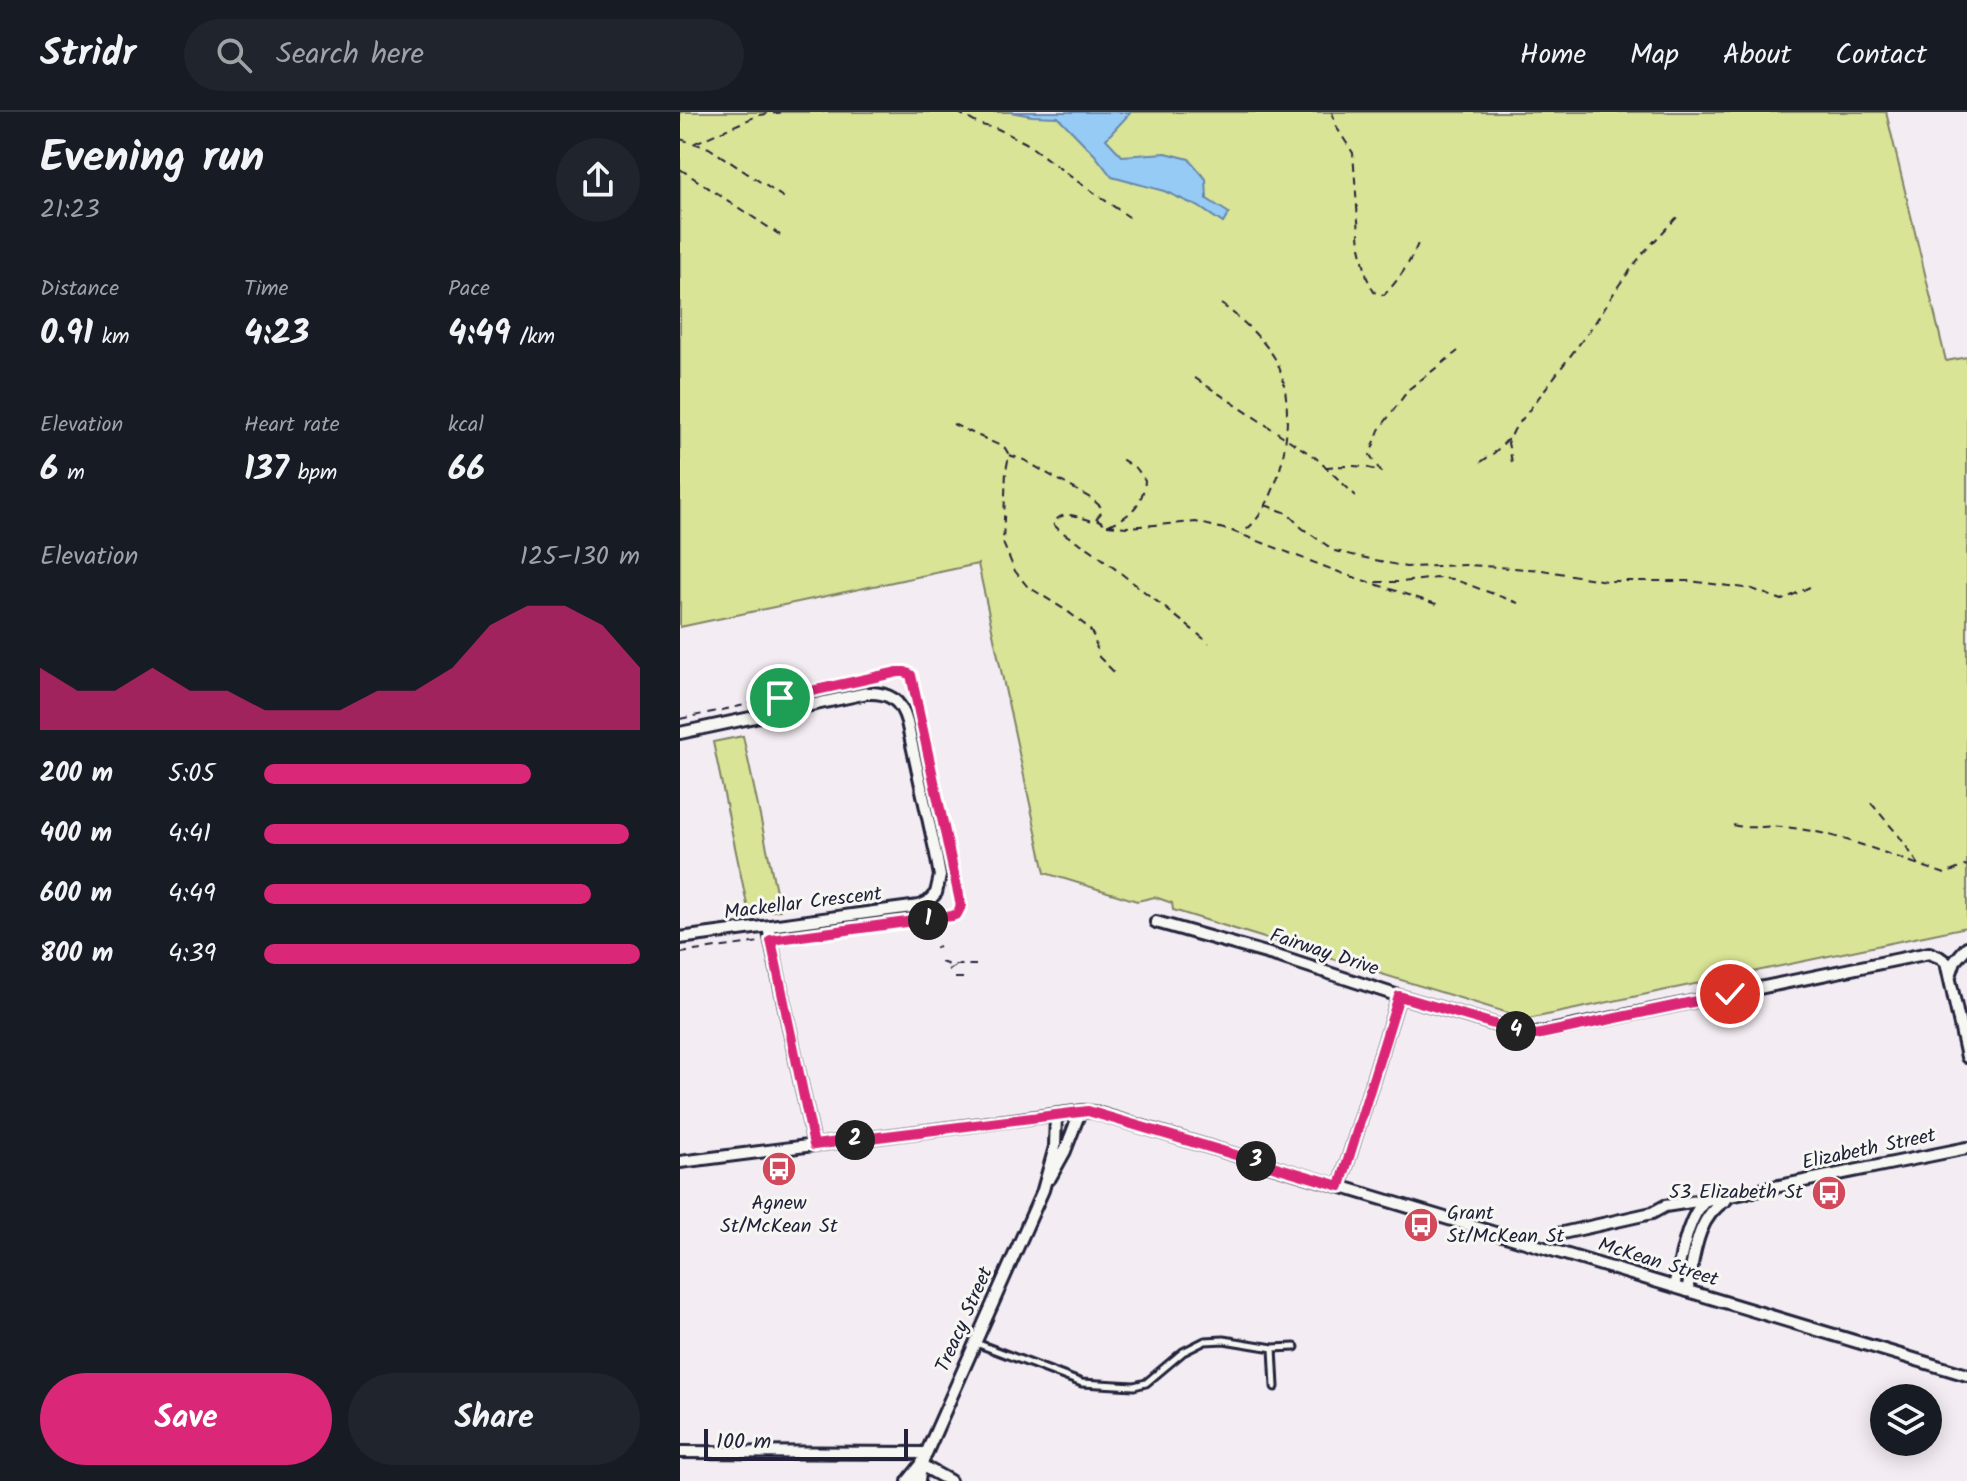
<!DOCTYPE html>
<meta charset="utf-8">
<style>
:root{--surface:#171b24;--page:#20242c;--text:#f1f3f6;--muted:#9ea1a6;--line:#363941;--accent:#db2777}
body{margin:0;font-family:Kalam,sans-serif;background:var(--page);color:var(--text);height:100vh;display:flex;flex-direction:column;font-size:30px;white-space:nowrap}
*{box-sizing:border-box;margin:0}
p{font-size:26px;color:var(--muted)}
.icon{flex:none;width:44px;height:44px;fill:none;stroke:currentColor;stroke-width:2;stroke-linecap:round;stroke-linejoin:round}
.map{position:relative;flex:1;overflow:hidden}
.drawer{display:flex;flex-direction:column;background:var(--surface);width:680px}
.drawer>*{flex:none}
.controls{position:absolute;left:1190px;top:1272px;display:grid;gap:16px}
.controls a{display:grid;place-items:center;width:72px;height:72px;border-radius:50%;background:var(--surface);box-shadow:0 4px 20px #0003;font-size:40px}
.scale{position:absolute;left:24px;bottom:20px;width:204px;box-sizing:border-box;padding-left:8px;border:4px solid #22223b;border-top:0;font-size:22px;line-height:28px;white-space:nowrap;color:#22223b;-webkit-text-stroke:6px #f6f6f2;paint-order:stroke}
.pin{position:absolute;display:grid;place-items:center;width:68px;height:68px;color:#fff;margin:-34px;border:4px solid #fff;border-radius:50%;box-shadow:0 2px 8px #0007}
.km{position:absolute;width:40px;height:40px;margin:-20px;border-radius:50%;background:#222;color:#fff;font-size:22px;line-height:40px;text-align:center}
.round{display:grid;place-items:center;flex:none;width:84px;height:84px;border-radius:42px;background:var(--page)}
.overview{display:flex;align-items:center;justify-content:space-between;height:136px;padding:0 40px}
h1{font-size:44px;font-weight:800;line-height:60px}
.metrics{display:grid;grid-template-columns:repeat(3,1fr);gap:12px;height:136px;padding:8px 40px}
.metrics div{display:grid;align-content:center}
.metrics b{font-size:34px;font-weight:800}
.metrics small{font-size:22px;font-weight:400}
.metrics p{font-size:22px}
.chart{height:224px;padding:16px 40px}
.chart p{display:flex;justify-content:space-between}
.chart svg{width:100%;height:144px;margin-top:8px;fill:var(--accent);opacity:.7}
.action{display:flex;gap:16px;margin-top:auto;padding:16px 40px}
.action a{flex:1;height:92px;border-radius:48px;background:var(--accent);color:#fff;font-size:32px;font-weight:800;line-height:92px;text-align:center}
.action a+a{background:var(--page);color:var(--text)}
ul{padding:0 40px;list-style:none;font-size:26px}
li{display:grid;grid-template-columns:128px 96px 1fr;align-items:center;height:60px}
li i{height:20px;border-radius:10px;background:var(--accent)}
header{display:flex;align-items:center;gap:48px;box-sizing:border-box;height:112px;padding:0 40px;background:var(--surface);border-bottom:2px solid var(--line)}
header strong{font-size:38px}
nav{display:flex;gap:44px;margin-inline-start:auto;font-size:28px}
.search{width:560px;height:72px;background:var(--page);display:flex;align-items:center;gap:20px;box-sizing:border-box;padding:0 28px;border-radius:44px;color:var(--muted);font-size:30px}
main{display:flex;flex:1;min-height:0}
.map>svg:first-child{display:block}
.green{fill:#d9e496;stroke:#7e8368;stroke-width:2}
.water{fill:#95cbf4;stroke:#6787aa;stroke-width:2}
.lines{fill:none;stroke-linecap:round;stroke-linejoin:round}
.lane-casing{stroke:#22223b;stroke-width:11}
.street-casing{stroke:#22223b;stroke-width:16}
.path{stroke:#22223b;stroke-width:2;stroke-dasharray:8 6;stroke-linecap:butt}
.lane{stroke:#f6f6f2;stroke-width:5}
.street{stroke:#f6f6f2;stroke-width:10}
.route-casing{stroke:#fff;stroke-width:16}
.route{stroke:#db2777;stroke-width:10}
.labels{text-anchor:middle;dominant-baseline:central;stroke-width:6;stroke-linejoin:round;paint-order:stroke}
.street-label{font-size:20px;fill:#22223b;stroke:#f6f6f2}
.poi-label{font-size:20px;fill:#22223b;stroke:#f6f6f2;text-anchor:end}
</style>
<header>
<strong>Stridr</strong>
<div class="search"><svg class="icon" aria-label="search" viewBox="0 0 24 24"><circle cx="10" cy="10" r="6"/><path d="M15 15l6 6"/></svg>Search here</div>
<nav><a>Home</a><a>Map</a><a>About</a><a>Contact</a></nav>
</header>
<main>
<section class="drawer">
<div class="overview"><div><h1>Evening run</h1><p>21:23</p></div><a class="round"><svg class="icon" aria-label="share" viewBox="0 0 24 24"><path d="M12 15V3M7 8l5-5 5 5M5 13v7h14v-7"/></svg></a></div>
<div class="metrics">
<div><p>Distance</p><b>0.91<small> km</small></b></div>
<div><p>Time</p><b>4:23</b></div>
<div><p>Pace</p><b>4:49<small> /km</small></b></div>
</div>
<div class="metrics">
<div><p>Elevation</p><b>6<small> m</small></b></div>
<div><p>Heart rate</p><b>137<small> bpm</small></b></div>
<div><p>kcal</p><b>66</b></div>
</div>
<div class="chart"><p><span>Elevation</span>125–130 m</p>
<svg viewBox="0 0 160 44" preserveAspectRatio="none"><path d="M0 44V25L10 32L20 32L30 25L40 32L50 32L60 38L70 38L80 38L90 32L100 32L110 25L120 12L130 6L140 6L150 12L160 25V44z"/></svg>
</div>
<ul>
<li><b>200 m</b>5:05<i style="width:71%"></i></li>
<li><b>400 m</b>4:41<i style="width:97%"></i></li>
<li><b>600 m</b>4:49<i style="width:87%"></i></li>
<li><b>800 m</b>4:39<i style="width:100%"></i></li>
</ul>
<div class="action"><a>Save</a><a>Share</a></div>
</section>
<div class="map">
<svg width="1287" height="1369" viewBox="0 0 1287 1369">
<rect width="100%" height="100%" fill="#f3ecf2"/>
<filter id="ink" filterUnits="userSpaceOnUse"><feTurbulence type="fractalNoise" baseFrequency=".0125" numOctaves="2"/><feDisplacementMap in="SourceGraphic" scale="16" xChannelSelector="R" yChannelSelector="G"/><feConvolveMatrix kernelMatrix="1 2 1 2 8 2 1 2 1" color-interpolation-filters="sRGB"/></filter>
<g filter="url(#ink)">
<path class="green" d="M0 0H1206L1266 249 1287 245V815L848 907 493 798 492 791 475 785 457 789 365 761 298 452 0 515Z
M63 624 100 798 69 802 33 630Z"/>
<path class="water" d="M330 0H451L426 27 442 44 486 41 509 47 526 67 527 87 549 101 543 111 519 95 484 79 432 65 414 42 378 5 352 4Z"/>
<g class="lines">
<g class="lane-casing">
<path id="lane" d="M296 1231 402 1271 454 1274 466 1271 503 1240 525 1229 544 1228 593 1236 615 1235
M593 1236 595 1275"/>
</g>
<g class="street-casing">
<path id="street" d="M0 621 187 581C209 580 221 588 227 610L256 742 260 764 256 781 248 790 239 794 0 826
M476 810 600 845 719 884 851 923 1249 841 1259 845 1266 850 1287 945
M88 815 134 1033
M1270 864 1275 849 1287 835
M0 1050 404 999 413 1000 1287 1263
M370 1066 385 1039 400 1000
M660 1074 719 884
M878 1122 972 1101 985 1094 1030 1087
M994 1174C1001 1149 1006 1107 1025 1089L1287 1036
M1007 1179C1014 1147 1015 1106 1046 1088
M0 1340 246 1341
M241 1353 270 1369
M228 1369 241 1353
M239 1369 241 1353 363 1078 375 1035 376 1003"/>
</g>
<path class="path" d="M142 0H144
M277 0 298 12 318 17 346 31 394 67 449 105
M652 0 657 16 673 41 680 135 687 166 694 180 704 183C719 168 731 149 739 129
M0 27 29 36 106 87
M15 31 79 3 106 0
M0 57 103 125
M541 192C559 204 592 235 599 255 616 299 605 373 575 409 571 414 566 418 562 422
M515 266 636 346 676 384
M273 312 325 336 329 343 326 359 323 431 335 459 347 474 387 499 409 516 414 525 419 545 436 562
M329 343 344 348 412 387 421 395V401L414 409C400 407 383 395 373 412 385 425 401 430 415 441 453 471 491 500 529 531
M801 350 814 341 830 325
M832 350 828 331 834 318 913 214 939 173 963 141 1001 101
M645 355C664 354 683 352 701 360L690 343 699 318 729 277 778 239
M585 393 607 401 622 416 655 439 726 455 789 453 862 458 926 469H1010L1072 477 1102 488 1132 474
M417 407 427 413C449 407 464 391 465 368L457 357 438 345
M427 413 447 415 516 410 552 419 664 462 759 493
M696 470H722L757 466 773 467 838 491
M0 607 218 560 229 561 233 566 280 790V798L272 804 102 826
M1191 691 1219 724 1239 753 1265 762 1287 753
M1053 713C1072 718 1084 713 1102 715 1148 718 1196 738 1239 753
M255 836 259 834
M0 841 80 830
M261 850 269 853H296
M268 858 276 854
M275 866H287"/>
<use href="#lane" class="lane"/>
<use href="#street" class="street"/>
</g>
</g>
<g class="lines" filter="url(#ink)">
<g class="route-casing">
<path id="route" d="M100 586 218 560H225L231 563 281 794 277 802 272 804 91 828 134 1033 408 999 660 1074 719 884 848 922 856 923 1050 882"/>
</g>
<use href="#route" class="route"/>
</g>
<defs>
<g id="bus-disc" transform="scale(1.8)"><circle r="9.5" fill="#d1495b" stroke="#f6f6f2"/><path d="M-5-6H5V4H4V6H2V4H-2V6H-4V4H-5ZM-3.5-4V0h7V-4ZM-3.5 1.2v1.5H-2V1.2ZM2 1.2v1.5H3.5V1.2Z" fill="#fff"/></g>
</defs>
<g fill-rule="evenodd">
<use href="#bus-disc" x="99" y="1057"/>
<use href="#bus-disc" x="1149" y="1081"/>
<use href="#bus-disc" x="741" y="1113"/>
</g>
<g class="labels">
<g class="street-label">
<text transform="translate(123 792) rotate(-7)">Mackellar Crescent</text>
<text transform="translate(644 841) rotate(18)">Fairway Drive</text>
<text transform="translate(1189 1038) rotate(-12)">Elizabeth Street</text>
<text transform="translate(978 1151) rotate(17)">McKean Street</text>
<text transform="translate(285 1208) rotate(-66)">Treacy Street</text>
</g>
<g class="poi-label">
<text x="1123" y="1081">53 Elizabeth St</text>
<text x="99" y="1092" text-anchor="middle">Agnew<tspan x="99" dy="23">St/McKean St</tspan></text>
<text x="767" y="1102" text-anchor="start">Grant<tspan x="767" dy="23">St/McKean St</tspan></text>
</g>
</g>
</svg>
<div class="controls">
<a><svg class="icon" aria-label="layers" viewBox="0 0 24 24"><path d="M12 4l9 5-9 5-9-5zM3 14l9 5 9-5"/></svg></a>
</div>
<div class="scale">100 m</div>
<div class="pin" style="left:100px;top:586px;background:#1e9e55"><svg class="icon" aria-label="arrive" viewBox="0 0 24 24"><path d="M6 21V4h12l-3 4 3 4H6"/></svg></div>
<div class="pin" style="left:1050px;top:882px;background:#d93025"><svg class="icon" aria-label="check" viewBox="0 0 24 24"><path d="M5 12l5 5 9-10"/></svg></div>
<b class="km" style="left:248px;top:808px">1</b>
<b class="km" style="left:175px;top:1028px">2</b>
<b class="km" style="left:576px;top:1049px">3</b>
<b class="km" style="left:836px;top:919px">4</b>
</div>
</main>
